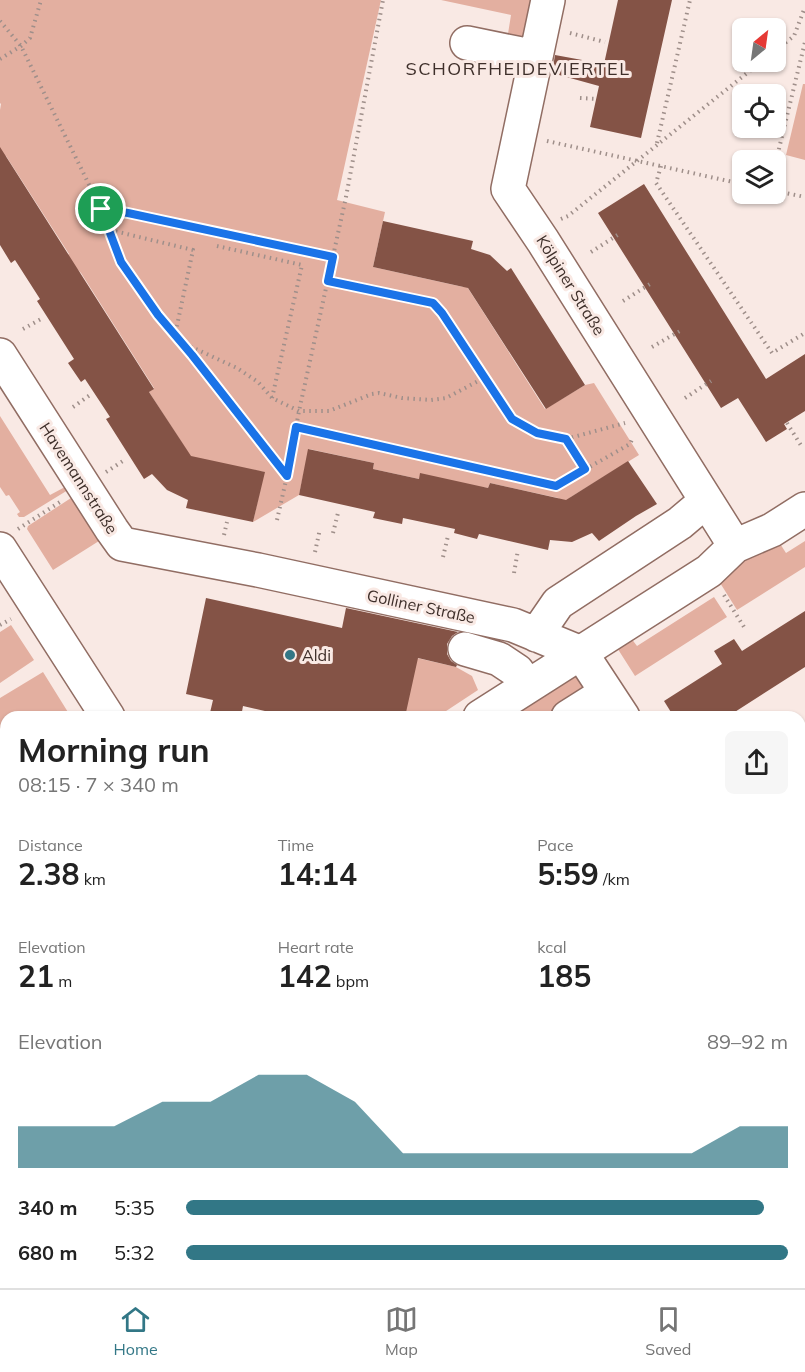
<!DOCTYPE html>
<meta charset="utf-8">
<style>
:root{--surface:#fff;--page:#f6f6f6;--text:#222;--muted:#767676;--line:#e0e0e0;--accent:#327786}
body{margin:0;font-family:Mulish,sans-serif;background:var(--page);color:var(--text);height:100vh;display:flex;flex-direction:column;font-size:22px;white-space:nowrap}
*{box-sizing:border-box;margin:0}
p{font-size:20px;color:var(--muted)}
.icon{flex:none;width:33px;height:33px;fill:none;stroke:currentColor;stroke-width:2;stroke-linecap:round;stroke-linejoin:round}
.map{position:relative;flex:1;overflow:hidden}
.side{position:absolute;left:0px;top:711px;width:806px;height:578px;display:flex;flex-direction:column;background:var(--surface);border-radius:18px 18px 0 0;box-shadow:0 2px 4px #0004}
.side>*{flex:none}
.needle{width:39px;rotate:29deg}
.controls{position:absolute;left:732px;top:18px;display:grid;gap:12px}
.controls a{display:grid;place-items:center;width:54px;height:54px;border-radius:9px;background:var(--surface);box-shadow:0 2px 4px #0004;font-size:30px}
.pin{position:absolute;display:grid;place-items:center;width:51px;height:51px;color:#fff;margin:-26px;border:3px solid #fff;border-radius:50%;box-shadow:0 2px 6px #0007}
.round{display:grid;place-items:center;flex:none;width:63px;height:63px;border-radius:9px;background:var(--page)}
.summary{display:flex;align-items:center;justify-content:space-between;height:102px;padding:0 18px}
h1{font-size:33px;font-weight:700;line-height:45px}
.stats{display:grid;grid-template-columns:repeat(3,1fr);gap:9px;height:102px;padding:6px 18px}
.stats div{display:grid;align-content:center}
.stats b{font-size:30px;font-weight:700}
.stats small{font-size:16px;font-weight:400}
.stats p{font-size:16px}
.chart{height:168px;padding:12px 18px}
.chart p{display:flex;justify-content:space-between}
.chart svg{width:100%;height:108px;margin-top:6px;fill:var(--accent);opacity:.7}
ul{padding:0 18px;list-style:none;font-size:20px}
li{display:grid;grid-template-columns:96px 72px 1fr;align-items:center;height:45px}
li i{height:15px;border-radius:8px;background:var(--accent)}
.tab-bar{display:flex;justify-content:space-around;align-items:center;height:84px;border-top:2px solid var(--line);background:var(--surface);font-size:16px;color:var(--muted)}
.tab-bar a{display:grid;justify-items:center;gap:3px}
.tab-bar .current{color:var(--accent)}
.map>svg:first-child{display:block}
.green{fill:#e3afa0}
.forest{fill:#e1aa9b}
.building{fill:#845346}
.lines{fill:none;stroke-linecap:round;stroke-linejoin:round}
.minor-casing{stroke:#916d63;stroke-width:36}
.major-casing{stroke:#916d63;stroke-width:36}
.path{stroke:#9f8f8a;stroke-width:4;stroke-dasharray:1.5 4.5;stroke-linecap:butt}
.minor{stroke:#fff;stroke-width:33}
.major{stroke:#fff;stroke-width:33}
.route-casing{stroke:#fff;stroke-width:12}
.route{stroke:#1a73e8;stroke-width:8}
.poi-dot{fill:#327786;stroke:#f9e9e4;stroke-width:2}
.labels{text-anchor:middle;dominant-baseline:central;stroke-width:6;stroke-linejoin:round;paint-order:stroke}
.street-label{font-size:16px;fill:#3e2f2a;stroke:#f9e9e4}
.poi-label{font-size:16px;fill:#3e2f2a;stroke:#f9e9e4;text-anchor:start}
.neighbourhood-label{font-size:18px;letter-spacing:1.5px;fill:#3e2f2a;stroke:#f9e9e4}
</style>
<div class="map">
<svg width="805" height="1288" viewBox="0 0 805 1288">
<rect width="100%" height="100%" fill="#f9e9e4"/>
<path class="green" d="M0 0H381L337 200 385 212 373 267 463 287 464 282 545 409 585 385 594 383 639 455 571 497 565 504 558 498 490 483 488 488 419 479 373 469 374 463 309 449 299 495 253 522 264 472 188 458 187 451 149 392 154 388 81 273 65 257 69 254 6 156 0 155V110L1 104 0 103Z
M441 0H534L526 36 512 40H507L511 15Z
M803 84H805V160L786 155Z
M0 416 50 495 65 487 68 490 24 517H19L17 514 20 512 9 495 6 496 0 487Z
M71 498 99 541 53 570 27 529 28 526Z
M777 539 786 553 805 541V567L737 610 717 578Z
M714 597 727 617 635 676 614 643 628 634 637 646Z
M11 625 34 660 0 683V632Z
M378 649 456 667 472 676 478 690 437 717H405Z
M43 672 71 717H6V801L0 792V698Z
M572 672 589 686 554 717H500Z
M0 881 6 890V918L0 909Z
M805 933V990L800 982V934L801 935Z
M6 960V995L0 998V964Z
M6 1032V1063L1 1066 0 1040Z"/>
<path class="forest" d="M805 1146V1288H584L592 1282H800V1150Z"/>
<path class="building" d="M618 0H672L641 138 590 127 599 86 552 73 555 55 604 64Z
M0 147 154 389 149 392 191 456 265 472 253 522 186 508 188 500 167 490 152 474 144 479 106 419 110 417 85 379 81 382 68 363 74 359 37 301 40 299 15 260 11 263 0 245Z
M644 184 766 379 805 354V411L784 424 787 429 766 442 738 398 721 408 598 213Z
M383 221 473 241 471 249 490 255 507 271 511 268 585 385 546 409 468 288 373 267Z
M308 449 374 463 373 469 419 479 420 473 488 488 490 483 566 500 628 461 657 504 636 516 599 541 592 533 572 542 550 540 548 550 479 534 477 539 454 533 455 529 403 518 402 524 373 518 375 512 299 495Z
M206 598 342 628 346 608 458 632 452 636 447 644V654L451 661 457 665 456 667 418 658 405 717H291L243 706 241 717H209L213 700 186 694Z
M805 611V667L727 717H674L664 701 722 664 714 651 734 639 742 651Z"/>
<g class="lines">
<g class="minor-casing">
<path id="minor" d="M548 0 508 189 543 241 735 546
M467 43 536 57
M0 355 112 530 122 544 258 570 513 625 581 653 623 717
M536 635 558 603 680 523 706 501
M465 649 499 659 517 671 528 686
M480 717 709 571 735 546 772 530 805 509
M568 717 606 693
M0 1024 6 1020
M0 1086 6 1096
M126 1282 129 1288"/>
</g>
<g class="major-casing">
<path id="major" d="M0 549 108 717
M387 1282 390 1288"/>
</g>
<path class="path" d="M0 21 21 46 101 209 121 262 158 315 192 355 287 476
M570 33 605 42
M776 50 794 36 805 7
M0 59 21 46 30 38 41 0
M580 98 597 99
M547 141 742 184
M657 143 690 0
M776 161 805 42
M661 166 656 183 772 353 805 333
M776 191 805 197
M102 209 128 213 333 257
M561 219 568 216 761 62
M110 230 193 250 175 335
M217 246 302 265 272 398
M591 252 619 234
M328 281 433 303 442 313 512 419 537 433 566 439 625 423
M623 301 650 284
M23 329 43 318
M185 344 237 368 258 382 272 398 299 411H329L372 394 379 393 402 398 431 400 446 398 484 378
M652 347 680 331
M685 398 711 381
M73 407 90 395
M787 423 802 447
M296 427 556 486 630 444 633 437
M566 439 585 469
M106 472 126 459
M277 520 287 476 299 411 346 197 383 0
M18 529 60 502
M333 533 338 513
M224 535 227 522
M315 552 320 529
M443 557 448 536
M514 573 518 550
M724 595 744 627
M0 625 11 619
M800 972 805 980
M292 1282 296 1288
M802 1288 805 1283"/>
<use href="#minor" class="minor"/>
<use href="#major" class="major"/>
</g>
<g class="lines">
<g class="route-casing">
<path id="route" d="M101 209 128 213 333 257 328 281 433 303 442 313 512 419 537 433 566 439 585 469 556 486 296 427 287 476 192 355 158 315 121 262Z"/>
</g>
<use href="#route" class="route"/>
</g>
<circle class="poi-dot" cx="290" cy="655" r="6"/>
<g class="labels">
<g class="street-label">
<text transform="translate(571 285) rotate(58)">Kölpiner Straße</text>
<text transform="translate(79 478) rotate(57)">Havemannstraße</text>
<text transform="translate(421 606) rotate(12)">Golliner Straße</text>
</g>
<g class="poi-label">
<text x="302" y="655">Aldi</text>
</g>
<g class="neighbourhood-label">
<text x="518" y="68">SCHORFHEIDEVIERTEL</text>
</g>
</g>
</svg>
<div class="controls">
<a><svg class="needle" viewBox="-14 -14 28 28"><path d="M0-13l5 13h-10z" fill="#e53935"/><path d="M0 13l5-13h-10z" fill="#767676"/></svg></a>
<a><svg class="icon" aria-label="locate" viewBox="0 0 24 24"><circle cx="12" cy="12" r="6"/><path d="M12 2v4M12 18v4M2 12h4M18 12h4"/></svg></a>
<a><svg class="icon" aria-label="layers" viewBox="0 0 24 24"><path d="M12 4l9 5-9 5-9-5zM3 14l9 5 9-5"/></svg></a>
</div>
<div class="pin" style="left:101px;top:209px;background:#1e9e55"><svg class="icon" aria-label="arrive" viewBox="0 0 24 24"><path d="M6 21V4h12l-3 4 3 4H6"/></svg></div>
<section class="side">
<div class="summary"><div><h1>Morning run</h1><p>08:15 · 7 × 340 m</p></div><a class="round"><svg class="icon" aria-label="share" viewBox="0 0 24 24"><path d="M12 15V3M7 8l5-5 5 5M5 13v7h14v-7"/></svg></a></div>
<div class="stats">
<div><p>Distance</p><b>2.38<small> km</small></b></div>
<div><p>Time</p><b>14:14</b></div>
<div><p>Pace</p><b>5:59<small> /km</small></b></div>
</div>
<div class="stats">
<div><p>Elevation</p><b>21<small> m</small></b></div>
<div><p>Heart rate</p><b>142<small> bpm</small></b></div>
<div><p>kcal</p><b>185</b></div>
</div>
<div class="chart"><p><span>Elevation</span>89–92 m</p>
<svg viewBox="0 0 160 44" preserveAspectRatio="none"><path d="M0 44V27L10 27L20 27L30 17L40 17L50 6L60 6L70 17L80 38L90 38L100 38L110 38L120 38L130 38L140 38L150 27L160 27V44z"/></svg>
</div>
<ul>
<li><b>340 m</b>5:35<i style="width:96%"></i></li>
<li><b>680 m</b>5:32<i style="width:100%"></i></li>
</ul>
</section>
</div>
<nav class="tab-bar">
<a class="current"><svg class="icon" aria-label="home" viewBox="0 0 24 24"><path d="M3 11l9-7 9 7M6 9v11h12V9"/></svg>Home</a>
<a><svg class="icon" aria-label="map" viewBox="0 0 24 24"><path d="M3 6l6-2 6 2 6-2v14l-6 2-6-2-6 2zM9 4v14M15 6v14"/></svg>Map</a>
<a><svg class="icon" aria-label="saved" viewBox="0 0 24 24"><path d="M7 4h10v16l-5-4-5 4z"/></svg>Saved</a>
</nav>
